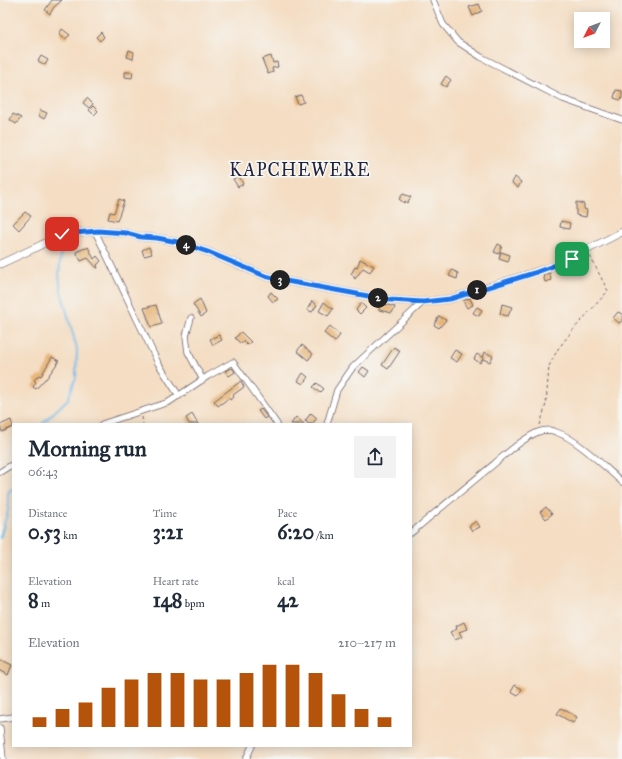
<!DOCTYPE html>
<meta charset="utf-8">
<style>
:root{--surface:#fff;--page:#f2f2f3;--text:#1f2937;--muted:#747a83;--accent:#b45309}
body{margin:0;font-family:"IM FELL Great Primer",serif;background:var(--page);color:var(--text);height:100vh;display:flex;flex-direction:column;font-size:15px;white-space:nowrap}
*{box-sizing:border-box;margin:0}
p{font-size:13px;color:var(--muted)}
.icon{flex:none;width:22px;height:22px;fill:none;stroke:currentColor;stroke-width:2;stroke-linecap:round;stroke-linejoin:round}
.map{position:relative;flex:1;overflow:hidden}
.details{position:absolute;left:12px;top:423px;width:400px;height:324px;display:flex;flex-direction:column;background:var(--surface);border-radius:0px;box-shadow:0 2px 10px #0003}
.details>*{flex:none}
.needle{width:26px;rotate:228deg}
.buttons{position:absolute;left:574px;top:12px;display:grid;gap:8px}
.buttons a{display:grid;place-items:center;width:36px;height:36px;border-radius:0px;background:var(--surface);box-shadow:0 2px 10px #0003;font-size:20px}
.pin{position:absolute;display:grid;place-items:center;width:34px;height:34px;color:#fff;margin:-17px;border-radius:8px;box-shadow:0 2px 6px #0006}
.km{position:absolute;width:20px;height:20px;margin:-10px;border-radius:50%;background:#222;color:#fff;font-size:11px;line-height:20px;text-align:center}
.round{display:grid;place-items:center;flex:none;width:42px;height:42px;border-radius:0px;background:var(--page)}
.head{display:flex;align-items:center;justify-content:space-between;height:68px;padding:0 16px}
h1{font-size:22px;font-weight:700;line-height:30px}
.figures{display:grid;grid-template-columns:repeat(3,1fr);gap:6px;height:68px;padding:4px 16px}
.figures div{display:grid;align-content:center}
.figures b{font-size:20px;font-weight:700}
.figures small{font-size:11px;font-weight:400}
.figures p{font-size:11px}
.chart{height:112px;padding:8px 16px}
.chart p{display:flex;justify-content:space-between}
.chart svg{width:100%;height:72px;margin-top:4px;stroke:var(--accent);stroke-width:6}
.map>svg:first-child{display:block}
.lines{fill:none;stroke-linecap:round;stroke-linejoin:round}
.stream{stroke:#70bbe9;stroke-width:2}
.building{fill:#e7b679}
.minor-casing{stroke:#6c636a;stroke-width:7}
.tertiary-casing{stroke:#6c636a;stroke-width:8}
.path{stroke:#6c636a;stroke-width:1;stroke-dasharray:3 3;stroke-linecap:butt}
.minor{stroke:#fff;stroke-width:5.5}
.tertiary{stroke:#fff;stroke-width:7}
.route-casing{stroke:#fff;stroke-width:8}
.route{stroke:#1a73e8;stroke-width:5}
.labels{text-anchor:middle;dominant-baseline:central;stroke-width:3.5;stroke-linejoin:round;paint-order:stroke}
.quarter-label{font-size:18px;letter-spacing:1px;fill:#22223b;stroke:#f6f6f2}
</style>
<div class="map">
<svg width="622" height="759" viewBox="0 0 622 759">
<rect width="100%" height="100%" fill="#f6f6f2"/>
<filter id="ink" filterUnits="userSpaceOnUse"><feTurbulence type="fractalNoise" baseFrequency=".025" numOctaves="2"/><feDisplacementMap in="SourceGraphic" scale="8" xChannelSelector="R" yChannelSelector="G"/><feConvolveMatrix kernelMatrix="1 2 1 2 8 2 1 2 1" color-interpolation-filters="sRGB"/></filter>
<filter id="wash" filterUnits="userSpaceOnUse"><feTurbulence type="fractalNoise" baseFrequency=".012" numOctaves="4" result="noise"/><feDisplacementMap in="SourceGraphic" scale="16" xChannelSelector="R" yChannelSelector="G"/><feGaussianBlur stdDeviation="0.9" result="paint"/><feColorMatrix in="noise" values="0 0 0 0 0 0 0 0 0 0 0 0 0 0 0 0 0 1.4 0 .05"/><feComposite in="paint" operator="in"/></filter>
<g filter="url(#wash)">
<rect width="100%" height="100%" fill="#f4ddc2"/>
<g class="lines">
<path class="stream" d="M42 424 68 399 76 377 77 349 61 291 59 275 62 239
M0 538 8 511V493L13 487"/>
</g>
<g id="blocks">
<path class="building" d="M52 0H62L54 7 50 14 45 10Z
M479 4 482 11 473 16 469 7Z
M62 29 70 35 65 39 59 35Z
M101 32 104 37 100 41 96 37Z
M129 50 134 52 133 59 127 57Z
M41 56 48 60 45 65 38 61Z
M271 56 273 63 277 62 278 67 272 68 273 72 268 74 262 59Z
M125 72H133L132 78 125 77Z
M446 76 451 80 446 87 441 84Z
M616 90 622 91V98L620 100 614 98Z
M301 95 304 102 298 104 295 97Z
M87 98 93 104 89 108 83 103Z
M93 106 98 111 94 115 89 110Z
M40 110 47 113 44 119 39 116Z
M13 114 21 118 16 124 10 120Z
M239 176 243 184 238 187 233 179Z
M515 177 521 182 518 188 512 183Z
M403 194 411 197 407 203 405 201 404 203 399 199Z
M119 199 124 201 117 221 108 219 110 212 114 213Z
M576 202 584 204V209L587 210 586 217 576 215Z
M25 212 31 216 19 230 13 224Z
M561 221 570 223 569 229 560 227Z
M498 244 502 246 499 254 494 252Z
M88 247 94 259 97 256 101 261 97 265 98 268H97L88 258 81 261 76 252 85 248V249Z
M149 247 152 254 144 256 142 250Z
M501 252 510 255 508 262 499 259Z
M360 259 374 266 370 272 363 268 355 279 354 278V276L351 274 355 267 357 268Z
M452 270 458 273 457 279 449 276Z
M550 273 551 280 545 282 543 275Z
M271 292 278 299 273 302 268 296Z
M470 298 473 305 467 308 463 301Z
M200 299 206 313 201 317 193 304Z
M312 301 317 305 312 312 307 310Z
M324 302 333 309 328 316 319 311Z
M361 303 366 308 360 314 356 310Z
M381 303 395 307 392 313 379 310Z
M502 304 512 307 508 316 500 314Z
M156 305 162 324 151 327 144 308Z
M477 307 482 310 479 316 473 313Z
M618 312 622 314V321L619 323 613 318Z
M439 316 446 320 439 328 434 325Z
M330 326 340 335 335 342 324 333Z
M241 332 251 342 247 345 243 341 241 344 235 338Z
M219 335 222 340 213 345 210 339Z
M302 345 313 354 308 360 297 351Z
M394 347 400 351 388 369 382 365Z
M455 350 462 354 457 362 450 358Z
M485 352 493 356 490 362 483 359 480 363 474 359 477 354 483 358Z
M52 357 59 361 46 379H45L36 389 33 387 36 382 34 380 39 375 41 376Z
M363 367 369 371 365 377 359 372Z
M232 368 235 372 229 376 225 371Z
M303 373 308 377 303 384 298 381Z
M241 381 244 387 233 395 234 397 230 400 229 398 218 406 214 401Z
M317 383 324 389 320 393 313 387Z
M261 409 267 417 264 419 258 411Z
M311 413 317 418 312 424H309L305 421Z
M192 414 198 424H189L186 418Z
M296 417 304 424H291Z
M11 420 13 427 2 432 0 425Z
M546 507 552 514 546 519 540 512Z
M476 521 480 527 472 531 469 526Z
M464 622 467 629 459 632 462 637 455 640 450 632 457 629 456 626Z
M0 659 12 665 8 675 0 671Z
M515 685 522 689 518 696 511 692Z
M561 708 577 717 573 723 557 714Z"/>
</g>
</g>
<g filter="url(#ink)">
<use href="#blocks" fill-opacity="0" stroke="#6c636a" stroke-width="1"/>
<g class="lines">
<g class="minor-casing">
<path id="minor" d="M433 0 443 24 458 42 481 57 563 99 622 120
M95 231 158 363 179 396
M191 318 186 336 188 352 203 380
M102 424 169 402 208 376 233 362 277 424
M327 424 337 390 353 367 423 302
M0 472 13 464
M411 533C438 510 466 487 494 464 506 454 523 438 538 432 544 430 551 430 556 432 576 438 606 468 622 482
M0 719 13 717
M0 728 3 759
M246 759 252 746"/>
</g>
<g class="tertiary-casing">
<path id="tertiary" d="M0 264 37 247 62 234 97 231 126 233 141 237 157 238 178 242 208 252 265 276 286 281 390 300 423 302 450 299 557 265 622 232"/>
</g>
<path class="path" d="M142 417 143 424
M540 425 546 404 549 366 558 349 572 331 608 291 590 256"/>
<use href="#minor" class="minor"/>
<use href="#tertiary" class="tertiary"/>
</g>
</g>
<g class="lines" filter="url(#ink)">
<g class="route-casing">
<path id="route" d="M62 234 98 231 126 233 141 237 157 238 178 242 208 252 265 276 286 281 390 300 423 302 450 299 534 273 572 259"/>
</g>
<use href="#route" class="route"/>
</g>
<g class="labels">
<g class="quarter-label">
<text x="300" y="170">KAPCHEWERE</text>
</g>
</g>
</svg>
<div class="buttons">
<a><svg class="needle" viewBox="-14 -14 28 28"><path d="M0-13l5 13h-10z" fill="#e53935"/><path d="M0 13l5-13h-10z" fill="#747a83"/></svg></a>
</div>
<div class="pin" style="left:572px;top:259px;background:#1e9e55"><svg class="icon" aria-label="arrive" viewBox="0 0 24 24"><path d="M6 21V4h12l-3 4 3 4H6"/></svg></div>
<div class="pin" style="left:62px;top:234px;background:#d93025"><svg class="icon" aria-label="check" viewBox="0 0 24 24"><path d="M5 12l5 5 9-10"/></svg></div>
<b class="km" style="left:477px;top:290px">1</b>
<b class="km" style="left:378px;top:298px">2</b>
<b class="km" style="left:280px;top:280px">3</b>
<b class="km" style="left:186px;top:245px">4</b>
<section class="details">
<div class="head"><div><h1>Morning run</h1><p>06:43</p></div><a class="round"><svg class="icon" aria-label="share" viewBox="0 0 24 24"><path d="M12 15V3M7 8l5-5 5 5M5 13v7h14v-7"/></svg></a></div>
<div class="figures">
<div><p>Distance</p><b>0.53<small> km</small></b></div>
<div><p>Time</p><b>3:21</b></div>
<div><p>Pace</p><b>6:20<small> /km</small></b></div>
</div>
<div class="figures">
<div><p>Elevation</p><b>8<small> m</small></b></div>
<div><p>Heart rate</p><b>148<small> bpm</small></b></div>
<div><p>kcal</p><b>42</b></div>
</div>
<div class="chart"><p><span>Elevation</span>210–217 m</p>
<svg viewBox="0 0 160 44" preserveAspectRatio="none"><path d="M5 44V38M15 44V33M25 44V29M35 44V20M45 44V15M55 44V11M65 44V11M75 44V15M85 44V15M95 44V11M105 44V6M115 44V6M125 44V11M135 44V24M145 44V33M155 44V38"/></svg>
</div>
</section>
</div>
